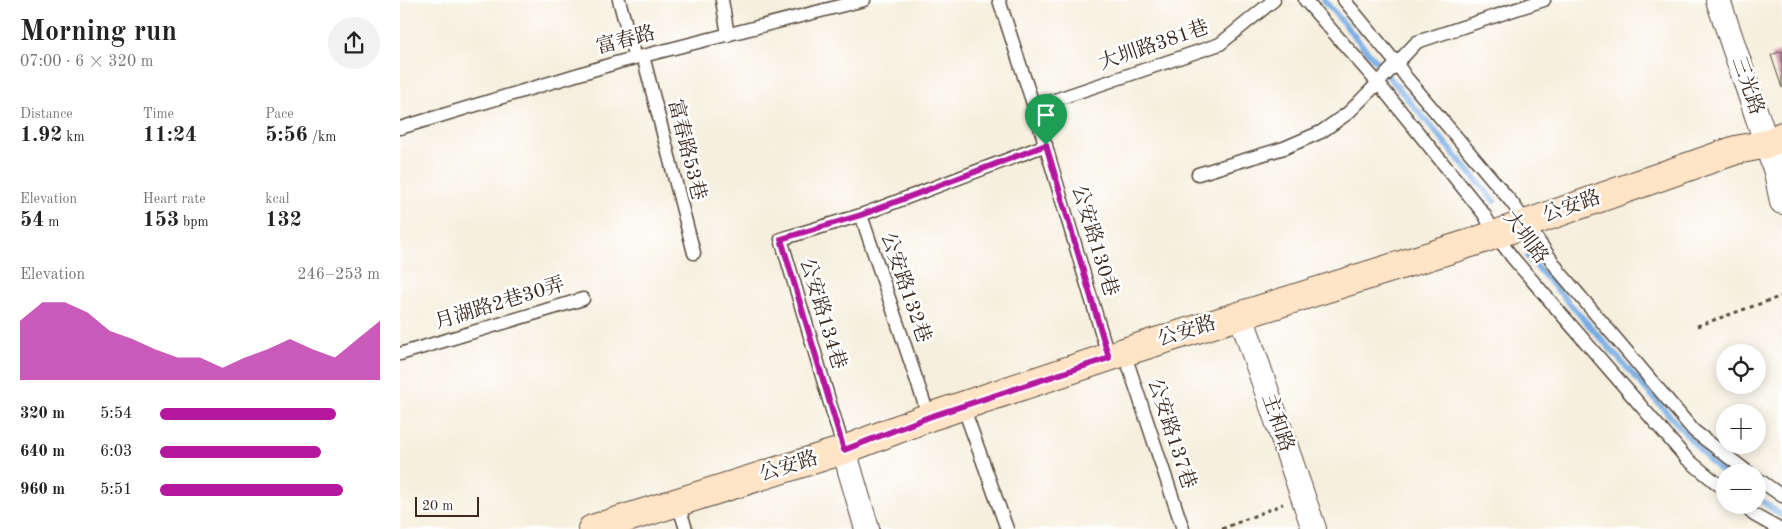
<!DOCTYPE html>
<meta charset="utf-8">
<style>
:root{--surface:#fff;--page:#f2f2f2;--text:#222;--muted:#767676;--accent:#b5179e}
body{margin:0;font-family:"Old Standard TT","Noto Serif TC",serif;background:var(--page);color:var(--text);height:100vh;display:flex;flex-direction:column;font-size:19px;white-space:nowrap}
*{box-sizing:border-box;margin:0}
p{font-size:16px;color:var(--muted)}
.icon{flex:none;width:28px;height:28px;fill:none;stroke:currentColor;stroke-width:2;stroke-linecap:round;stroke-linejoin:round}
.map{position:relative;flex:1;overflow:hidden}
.sheet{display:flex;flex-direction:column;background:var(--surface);width:400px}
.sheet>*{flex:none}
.fabs{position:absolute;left:1316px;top:344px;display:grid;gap:10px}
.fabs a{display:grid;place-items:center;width:50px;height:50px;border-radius:50%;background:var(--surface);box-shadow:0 2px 12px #0003;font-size:25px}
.scale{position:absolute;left:15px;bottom:12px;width:64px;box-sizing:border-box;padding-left:5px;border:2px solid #3b2a1e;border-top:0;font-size:14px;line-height:18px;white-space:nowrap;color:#3b2a1e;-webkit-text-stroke:4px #fff;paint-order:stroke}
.pin{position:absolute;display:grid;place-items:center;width:42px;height:42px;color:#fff;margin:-51px -21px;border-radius:50% 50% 50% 0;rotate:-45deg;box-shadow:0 0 5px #0007}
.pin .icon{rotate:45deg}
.round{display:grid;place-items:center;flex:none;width:52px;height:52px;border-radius:26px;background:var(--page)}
.summary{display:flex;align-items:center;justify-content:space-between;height:85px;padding:0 20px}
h1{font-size:28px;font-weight:800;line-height:38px}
.stats{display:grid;grid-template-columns:repeat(3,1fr);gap:8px;height:85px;padding:5px 20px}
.stats div{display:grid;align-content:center}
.stats b{font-size:21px;font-weight:800}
.stats small{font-size:14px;font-weight:400}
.stats p{font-size:14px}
.chart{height:140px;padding:10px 20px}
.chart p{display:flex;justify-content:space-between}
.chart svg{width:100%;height:90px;margin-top:5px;fill:var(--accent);opacity:.7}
ul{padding:0 20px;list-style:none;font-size:16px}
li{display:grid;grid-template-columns:80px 60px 1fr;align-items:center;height:38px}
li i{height:12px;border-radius:6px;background:var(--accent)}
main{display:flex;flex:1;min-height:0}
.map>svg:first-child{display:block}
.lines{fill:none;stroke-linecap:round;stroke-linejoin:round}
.stream{stroke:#74abe3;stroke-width:6}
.building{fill:url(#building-back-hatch)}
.service-casing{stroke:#57483b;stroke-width:15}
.minor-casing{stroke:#57483b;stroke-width:26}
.secondary-casing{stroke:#57483b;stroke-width:30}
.path{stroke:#57483b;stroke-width:3;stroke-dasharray:4 4;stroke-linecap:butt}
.service{stroke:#fff;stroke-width:12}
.minor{stroke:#fff;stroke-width:24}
.secondary{stroke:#ffe4c6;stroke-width:28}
.route-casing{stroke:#fff;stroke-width:10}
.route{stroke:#b5179e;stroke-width:6}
.labels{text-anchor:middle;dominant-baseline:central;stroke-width:5;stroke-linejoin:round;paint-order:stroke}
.street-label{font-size:20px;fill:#3b2a1e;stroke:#fff}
</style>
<main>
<section class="sheet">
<div class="summary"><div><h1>Morning run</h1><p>07:00 · 6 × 320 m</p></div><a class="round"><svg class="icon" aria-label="share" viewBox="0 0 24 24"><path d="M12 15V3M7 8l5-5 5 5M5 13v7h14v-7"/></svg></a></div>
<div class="stats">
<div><p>Distance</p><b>1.92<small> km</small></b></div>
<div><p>Time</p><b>11:24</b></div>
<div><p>Pace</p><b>5:56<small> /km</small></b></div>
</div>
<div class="stats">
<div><p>Elevation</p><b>54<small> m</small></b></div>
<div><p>Heart rate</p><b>153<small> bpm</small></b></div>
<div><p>kcal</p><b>132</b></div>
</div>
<div class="chart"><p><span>Elevation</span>246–253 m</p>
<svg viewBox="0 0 160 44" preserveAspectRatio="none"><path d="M0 44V15L10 6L20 6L30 11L40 20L50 24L60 29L70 33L80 33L90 38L100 33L110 29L120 24L130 29L140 33L150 24L160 15V44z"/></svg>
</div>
<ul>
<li><b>320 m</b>5:54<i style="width:80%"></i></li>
<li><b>640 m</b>6:03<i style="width:73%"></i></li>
<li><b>960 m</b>5:51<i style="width:83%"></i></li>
</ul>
</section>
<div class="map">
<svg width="1382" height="529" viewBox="0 0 1382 529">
<defs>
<pattern id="building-back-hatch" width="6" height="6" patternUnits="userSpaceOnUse" patternTransform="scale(1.25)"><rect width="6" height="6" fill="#dba0bb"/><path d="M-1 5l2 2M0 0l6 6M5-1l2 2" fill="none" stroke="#b38397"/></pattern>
</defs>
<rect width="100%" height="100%" fill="#fff"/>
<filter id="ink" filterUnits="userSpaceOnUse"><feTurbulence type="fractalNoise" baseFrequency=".02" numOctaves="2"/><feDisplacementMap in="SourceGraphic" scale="10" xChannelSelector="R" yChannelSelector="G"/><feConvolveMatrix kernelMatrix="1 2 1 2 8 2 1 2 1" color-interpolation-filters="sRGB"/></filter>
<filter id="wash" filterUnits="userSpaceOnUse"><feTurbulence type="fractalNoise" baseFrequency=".0096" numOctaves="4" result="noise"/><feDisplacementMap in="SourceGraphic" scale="20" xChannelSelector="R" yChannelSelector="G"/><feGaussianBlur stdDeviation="1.12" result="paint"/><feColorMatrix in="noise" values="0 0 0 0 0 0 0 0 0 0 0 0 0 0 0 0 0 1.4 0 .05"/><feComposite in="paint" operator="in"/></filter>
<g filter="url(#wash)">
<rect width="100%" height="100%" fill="#f6efdd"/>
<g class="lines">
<path class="stream" d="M924 0 1094 201
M1128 257 1313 464 1325 474
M1358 498 1382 516"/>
</g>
<g id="blocks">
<path class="building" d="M1382 51V88L1371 55Z"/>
</g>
</g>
<g filter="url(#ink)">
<use href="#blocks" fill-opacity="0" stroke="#57483b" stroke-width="1"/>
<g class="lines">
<g class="service-casing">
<path id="service" d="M219 0 235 58
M322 0 328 35
M599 0 634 107 709 358
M905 0 978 83 1084 214 1095 234 1112 257 1286 458 1325 490
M944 0 997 64 1006 77 1113 204 1159 271 1294 431 1348 472
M243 56 294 253
M634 107 820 44 874 0
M0 128 219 62 464 0
M798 174 884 148 921 132 948 113 978 83 1017 42 1144 0
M724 352 783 529
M0 354 183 299
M563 406 607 529
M529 417 461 215 646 145
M444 450 381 239 461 215
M1358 479 1382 496
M277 501 286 529
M1343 505 1354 515 1379 529"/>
</g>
<g class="minor-casing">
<path id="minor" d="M1318 0 1376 172 1382 202
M841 316 914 529
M444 450 467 529"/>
</g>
<g class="secondary-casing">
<path id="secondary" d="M192 529 444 450 529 417 724 352 1074 242 1336 150 1367 144 1382 136"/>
</g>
<path class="path" d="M1297 326 1382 296
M822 529 883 504"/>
<use href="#service" class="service"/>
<use href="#minor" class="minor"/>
<use href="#secondary" class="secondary"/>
</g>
</g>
<g class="lines" filter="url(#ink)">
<g class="route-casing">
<path id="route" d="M646 145 709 358 529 417 444 450 381 239 461 215Z"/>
</g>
<use href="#route" class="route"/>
</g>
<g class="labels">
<g class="street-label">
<text transform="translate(226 41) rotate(-15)">富春路</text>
<text transform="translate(754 46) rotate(-19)">大圳路381巷</text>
<text transform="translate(1347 86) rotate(71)">三光路</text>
<text transform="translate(286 150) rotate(76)">富春路53巷</text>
<text transform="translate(1172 207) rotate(-19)">公安路</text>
<text transform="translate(1125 238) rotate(53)">大圳路</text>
<text transform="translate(694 241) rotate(73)">公安路130巷</text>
<text transform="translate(505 288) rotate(71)">公安路132巷</text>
<text transform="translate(100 304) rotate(-17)">月湖路2巷30弄</text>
<text transform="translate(422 314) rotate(73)">公安路134巷</text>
<text transform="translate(787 332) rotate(-17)">公安路</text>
<text transform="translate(877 423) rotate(71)">主和路</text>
<text transform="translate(771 434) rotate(72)">公安路137巷</text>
<text transform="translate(389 467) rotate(-17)">公安路</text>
</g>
</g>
</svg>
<div class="fabs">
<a><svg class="icon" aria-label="locate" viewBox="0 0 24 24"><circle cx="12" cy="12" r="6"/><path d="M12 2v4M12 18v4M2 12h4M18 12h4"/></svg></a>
<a>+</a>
<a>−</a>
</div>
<div class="scale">20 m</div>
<div class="pin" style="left:646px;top:145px;background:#1e9e55"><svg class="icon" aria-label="arrive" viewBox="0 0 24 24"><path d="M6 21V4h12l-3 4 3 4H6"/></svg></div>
</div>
</main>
